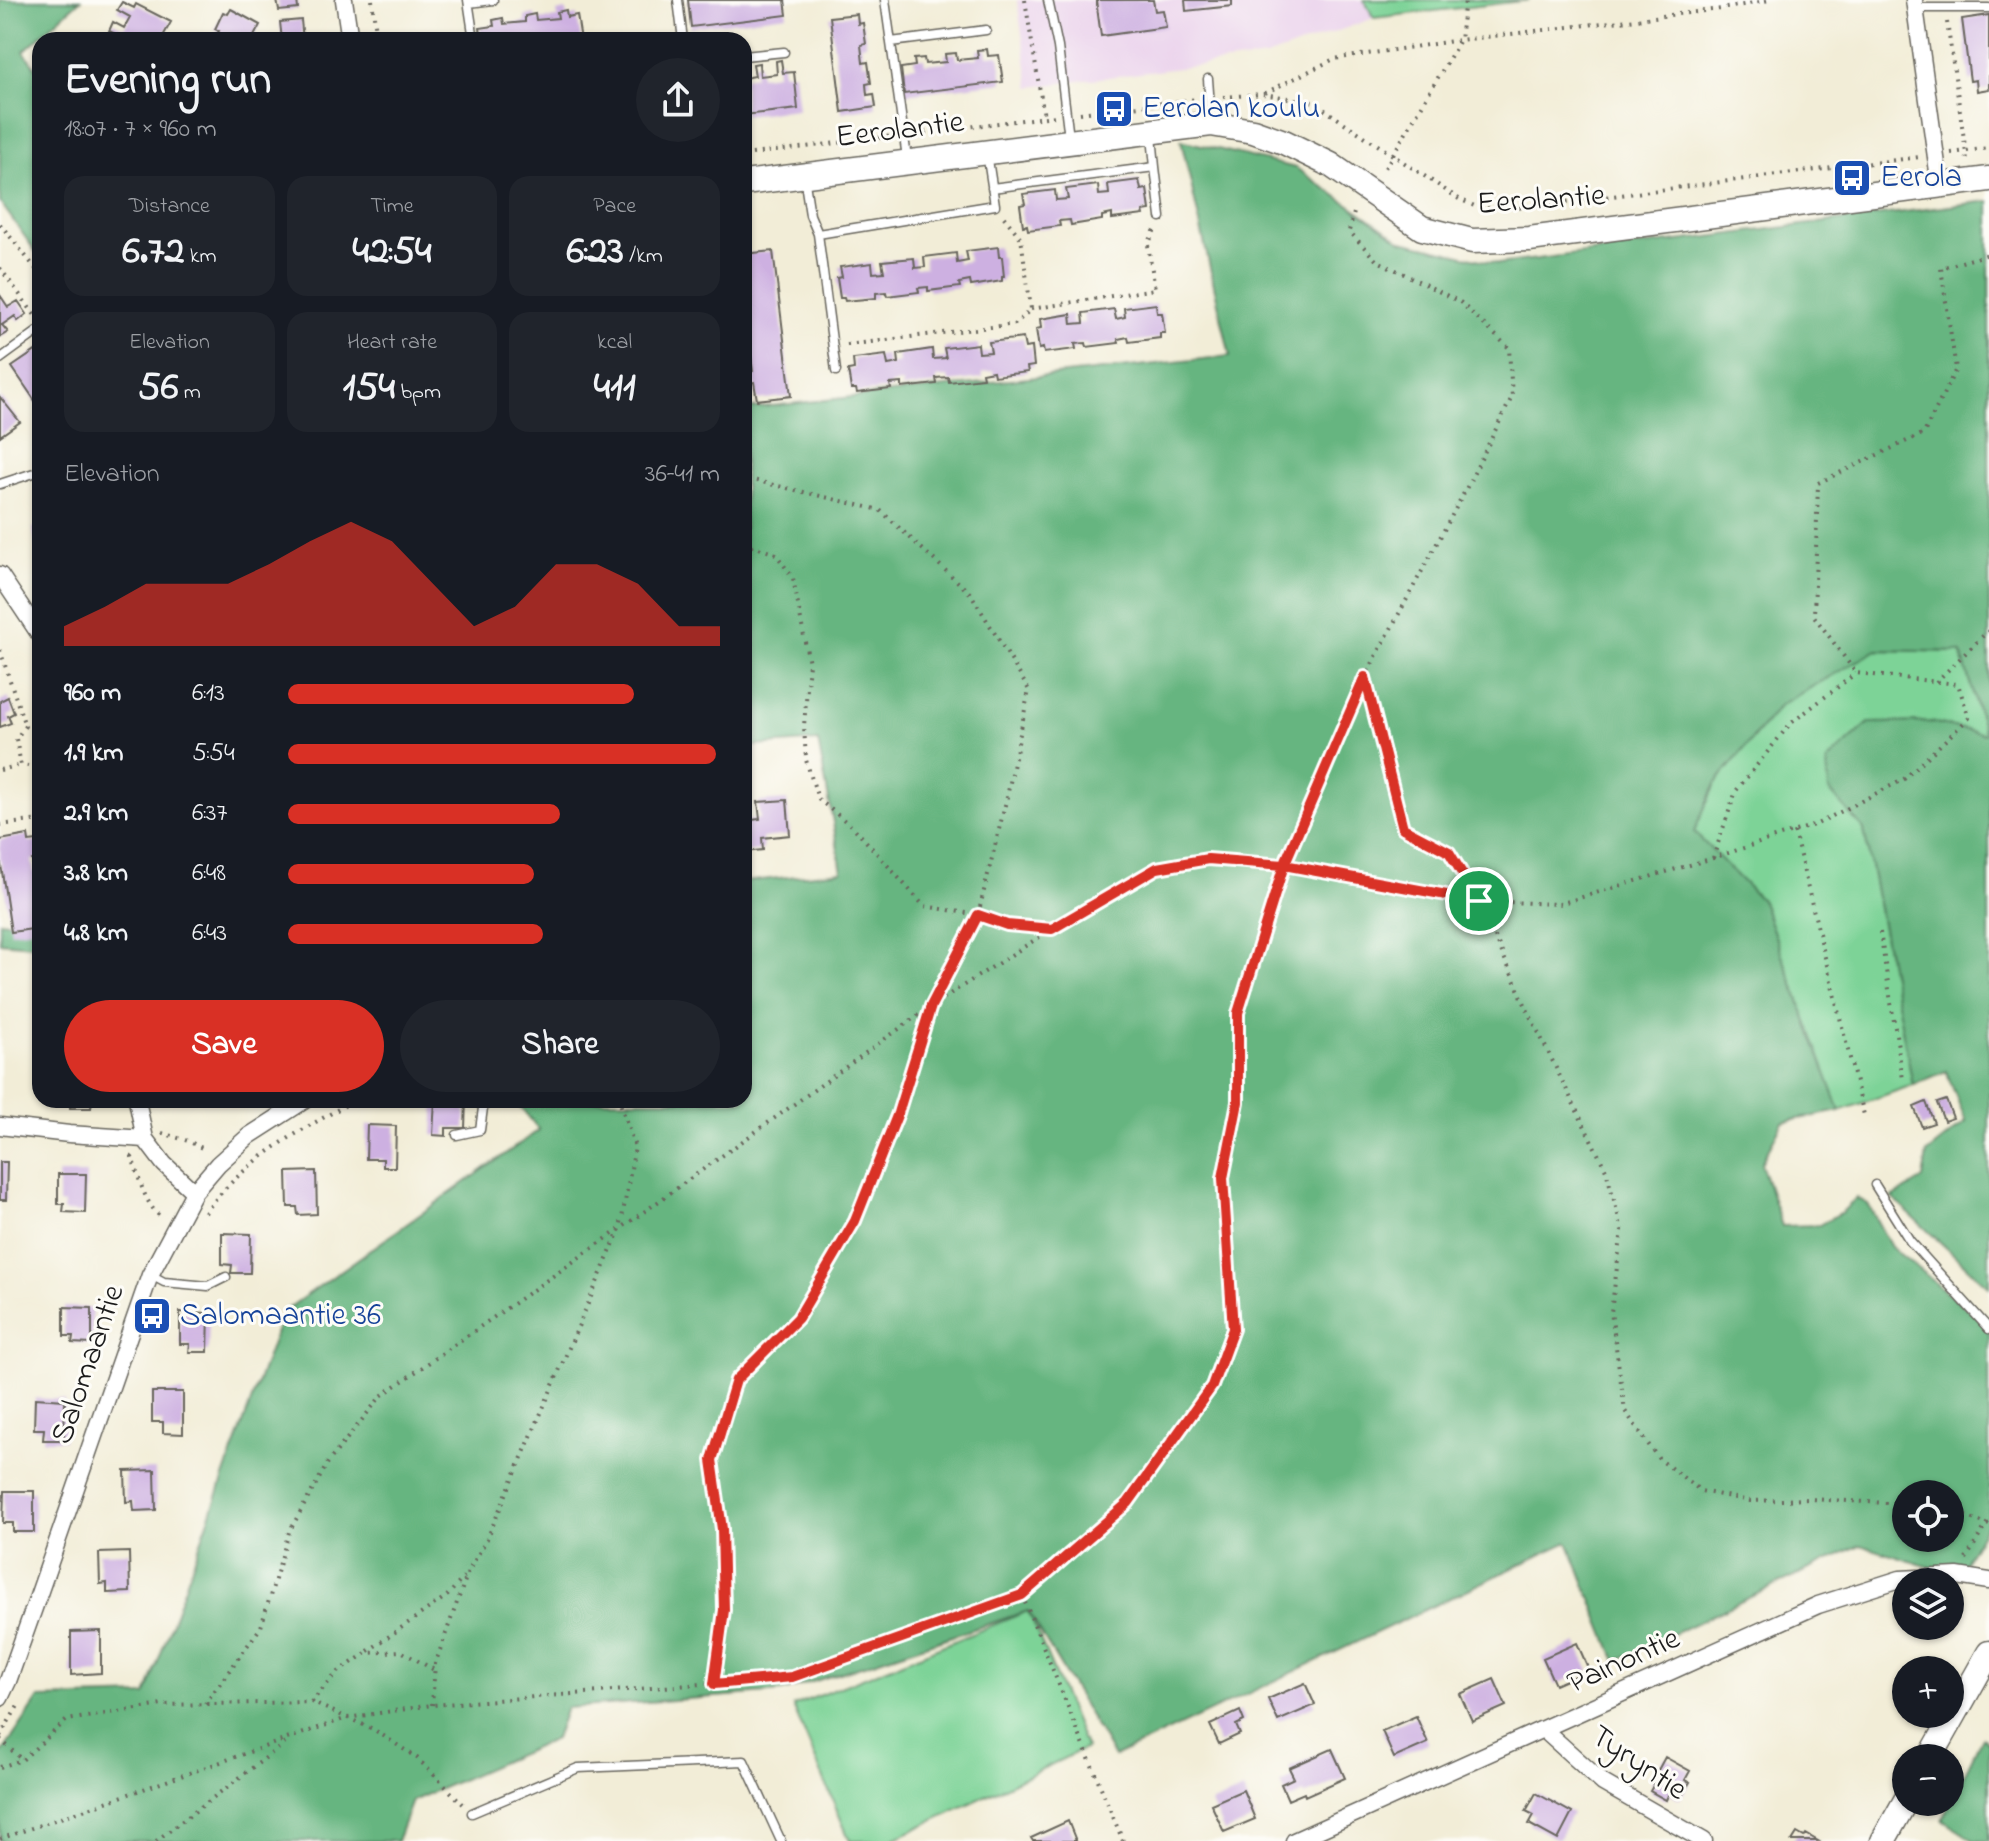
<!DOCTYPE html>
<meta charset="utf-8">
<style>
:root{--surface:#171b24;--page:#20242c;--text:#f1f3f6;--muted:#9ea1a6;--accent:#d93025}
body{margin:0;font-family:"Indie Flower",sans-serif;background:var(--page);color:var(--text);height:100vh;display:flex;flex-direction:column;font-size:30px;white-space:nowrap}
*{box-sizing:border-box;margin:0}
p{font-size:26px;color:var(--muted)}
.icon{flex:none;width:44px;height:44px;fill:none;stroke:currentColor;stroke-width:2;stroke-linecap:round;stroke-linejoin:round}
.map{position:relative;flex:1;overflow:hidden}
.sheet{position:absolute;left:32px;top:32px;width:720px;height:1076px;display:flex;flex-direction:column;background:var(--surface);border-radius:24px;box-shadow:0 2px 6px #0004}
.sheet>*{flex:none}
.buttons{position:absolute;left:1892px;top:1480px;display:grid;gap:16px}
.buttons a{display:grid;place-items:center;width:72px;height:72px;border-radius:50%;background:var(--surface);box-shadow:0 2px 6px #0004;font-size:40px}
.pin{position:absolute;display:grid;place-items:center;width:68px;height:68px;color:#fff;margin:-34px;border:4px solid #fff;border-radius:50%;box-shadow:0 2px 8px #0007}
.round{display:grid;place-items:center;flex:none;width:84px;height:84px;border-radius:42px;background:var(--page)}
.overview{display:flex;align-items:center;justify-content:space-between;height:136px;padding:0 32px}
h1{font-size:44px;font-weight:700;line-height:60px}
.stats{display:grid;grid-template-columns:repeat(3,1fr);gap:12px;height:136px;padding:8px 32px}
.stats div{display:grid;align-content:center;border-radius:20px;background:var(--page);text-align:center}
.stats b{font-size:40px;font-weight:700}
.stats small{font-size:22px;font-weight:400}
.stats p{font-size:22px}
.chart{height:224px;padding:16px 32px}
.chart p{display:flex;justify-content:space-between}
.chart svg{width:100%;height:144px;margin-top:8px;fill:var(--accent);opacity:.7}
.primary-button{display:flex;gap:16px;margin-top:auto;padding:16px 32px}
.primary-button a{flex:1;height:92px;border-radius:48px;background:var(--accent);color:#fff;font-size:32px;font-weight:700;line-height:92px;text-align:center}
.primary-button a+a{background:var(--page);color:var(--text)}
ul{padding:0 32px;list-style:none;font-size:26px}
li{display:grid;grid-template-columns:128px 96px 1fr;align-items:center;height:60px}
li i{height:20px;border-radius:10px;background:var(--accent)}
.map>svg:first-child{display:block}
.built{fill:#ead1ec}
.green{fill:#7dd397;stroke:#4c785a;stroke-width:2}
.forest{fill:#66b580;stroke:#41684e;stroke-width:2;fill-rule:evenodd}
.building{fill:#cdb0e1}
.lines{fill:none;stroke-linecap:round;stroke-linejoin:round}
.lane-casing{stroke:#67655d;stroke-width:11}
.street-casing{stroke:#67655d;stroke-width:19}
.secondary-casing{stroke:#67655d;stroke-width:27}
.path{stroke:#67655d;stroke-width:4;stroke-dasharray:2 6;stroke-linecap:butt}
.lane{stroke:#fff;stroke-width:8}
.street{stroke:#fff;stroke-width:16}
.secondary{stroke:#fff;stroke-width:24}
.route-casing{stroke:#fff;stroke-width:16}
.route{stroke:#d93025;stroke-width:10}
.labels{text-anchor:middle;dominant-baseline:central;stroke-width:6;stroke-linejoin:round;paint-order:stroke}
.transit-label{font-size:32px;fill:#164399;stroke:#fdfcf7;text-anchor:start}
.street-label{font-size:32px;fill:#1c1c1c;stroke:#fdfcf7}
</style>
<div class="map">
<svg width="1989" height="1841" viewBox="0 0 1989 1841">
<rect width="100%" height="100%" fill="#fdfcf7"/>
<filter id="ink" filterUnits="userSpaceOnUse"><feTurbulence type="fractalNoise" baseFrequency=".0125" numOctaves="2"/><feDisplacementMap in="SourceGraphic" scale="16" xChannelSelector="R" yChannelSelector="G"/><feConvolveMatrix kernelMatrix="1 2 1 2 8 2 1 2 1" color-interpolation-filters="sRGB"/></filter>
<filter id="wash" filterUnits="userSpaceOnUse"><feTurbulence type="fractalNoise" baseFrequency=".006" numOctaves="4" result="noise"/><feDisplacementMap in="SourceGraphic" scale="32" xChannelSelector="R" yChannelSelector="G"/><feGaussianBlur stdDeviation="1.8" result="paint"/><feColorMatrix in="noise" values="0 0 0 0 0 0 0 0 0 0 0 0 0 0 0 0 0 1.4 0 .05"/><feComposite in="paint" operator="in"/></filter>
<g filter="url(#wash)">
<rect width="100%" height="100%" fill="#f2edd7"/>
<path class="built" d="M1017 0H1364L1374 18 1266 57 1030 87Z"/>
<path class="green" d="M1364 0H1530L1374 18Z
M1877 650 1961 652 1985 735 1931 722 1829 790 1864 830 1913 1085 1840 1111 1762 901 1693 832 1715 784 1780 705Z
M1028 1611 1086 1748 890 1841H850L793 1706Z"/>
<path class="forest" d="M0 0H80L24 51 40 74V258L0 202Z
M1181 140 1296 168 1402 241 1498 264 1989 201V1287L1892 1198 1923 1179 1927 1153 1966 1122 1946 1071 1913 1085 1864 830 1829 790 1827 761 1869 723 1931 722 1985 734 1961 652 1877 650 1780 705 1715 784 1694 832 1762 901 1840 1111 1783 1122 1761 1163 1782 1226 1819 1225 1842 1212 1857 1198 1868 1204 1891 1247 1989 1326V1520L1957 1576 1860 1545 1616 1661 1568 1542 1114 1757 1028 1611 782 1692 566 1708 555 1739 412 1801 397 1841H0V1756L39 1698 146 1695 283 1312 539 1130 515 1100H744V882L842 871 818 741 744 747V409L1230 356ZM1906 1494H1950V1538H1906Z
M0 921 40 926V946L0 942Z
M1982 1737 1989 1743V1841H1975L1942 1820Z"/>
<g id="blocks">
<path class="building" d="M277 0H297L298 9 279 11Z
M688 0H785L787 15 691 27Z
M1096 0H1153L1155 11 1163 10 1166 27 1101 36Z
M1185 0H1232V6L1186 11Z
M122 2 134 8 136 4 171 22 161 40H117L120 36 109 31 113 22 124 28 130 17 117 10Z
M231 9 260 25 252 40H214L219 31 215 29 223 12 228 14Z
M566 10 567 17 577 15 581 40H482L480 28 494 26 493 20 503 18 504 24 525 22V16L535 14 536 20 558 18 557 12Z
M857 14 858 24 863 23 866 44 861 45 863 63 868 62 871 83 866 84 867 95 874 94 876 107 842 112 830 17Z
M1989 15V89L1977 91 1976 80 1970 81 1962 19Z
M301 20 303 40H282L280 22Z
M987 49 988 56 999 55 1003 82 904 94 901 68 915 66 914 59 924 58 925 64 946 62 945 54 956 53 957 60 978 58 977 50Z
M781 60 783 73 794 72 798 109 744 115V78L755 76 753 64 759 63 760 76 777 74 776 61Z
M1139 180 1141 190 1147 189 1150 210 1143 211 1144 215 1112 219V214L1102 216V220L1071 225 1070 220 1059 221 1060 226 1028 230 1027 225 1023 226 1020 205 1025 204 1023 194 1055 190 1056 200 1068 199 1066 189 1098 185 1099 195 1109 194 1108 184Z
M998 247 999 257H1002L1004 277H1002V281L971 286 970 281 959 283 960 287 928 291V287L918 288 919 292 887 296 886 292 876 293V298L845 301 844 298H840L837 278 842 277 840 267 872 263 873 273 884 272 882 261 914 258 915 268 925 267 924 257 956 253 957 263 968 261 966 251Z
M773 251 791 396 757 400 754 382 744 383V372L753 371 748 333 744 334V321L747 320 744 300V254Z
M0 295 8 307 18 301 27 314 18 321 15 316 2 325 8 332 0 337Z
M1156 304 1157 313H1162L1165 333H1160V338L1129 342 1128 337 1118 339 1119 343 1087 347 1086 343 1075 344 1076 349 1044 353 1043 348 1039 349 1036 329 1041 328 1040 319 1071 314 1072 324 1084 323 1083 313 1114 309 1116 319 1125 317 1124 308Z
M1023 338 1025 348 1032 347 1034 366 1027 367 1028 372 994 376 993 371 982 373 983 378 949 382 948 377 936 378 937 384 902 388V383L890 384 891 389 857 393 856 389H851L848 370 854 369 853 359 886 355 888 365 899 363 898 354 932 349 933 359 946 358 944 348 978 344 979 353 991 352 989 342Z
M40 348V408L12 367Z
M0 397 20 422 0 436Z
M40 527V548H36L33 528Z
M8 697 14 713 8 716 11 723 0 727V701Z
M787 800 790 835 762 838 763 850 744 852V821L760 819 758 802Z
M28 835 29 842 37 841 40 859 32 860 34 873 40 872V889L37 890 40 904V928L11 932 0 858V840Z
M70 1100H92L91 1108H70Z
M435 1100H466L465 1128H446V1136L433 1135Z
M1946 1100 1953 1118 1944 1121 1937 1103Z
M1926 1102 1934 1123 1922 1127 1914 1107Z
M367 1125 396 1126 395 1167H383V1159H366Z
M0 1162H7L6 1200H0Z
M316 1171 317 1214 298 1215 297 1207H288L287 1172Z
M58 1174H86L85 1213 63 1212 64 1204H58Z
M222 1233 251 1234 250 1273H231L232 1265 222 1264Z
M64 1307 92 1308V1344L72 1343 73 1336H64Z
M180 1312 209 1313 208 1352H189L190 1344H180Z
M152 1392H183V1434L163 1433V1422H152Z
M35 1398 65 1400 64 1440H43L44 1429H34Z
M155 1470 156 1510 134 1511 133 1501 126 1502 125 1471Z
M4 1491H34V1532H13V1523H3Z
M129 1552 130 1592 107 1593V1583L100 1584 99 1553Z
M101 1631V1673L71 1675V1632Z
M1577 1643 1589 1670 1555 1685 1543 1658Z
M1494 1679 1506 1706 1472 1721 1460 1694Z
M1305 1683 1315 1705 1278 1721 1268 1699Z
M1240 1711 1244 1721 1236 1725 1240 1734 1219 1744 1210 1725Z
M1416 1716 1428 1743 1394 1758 1382 1731Z
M1332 1749 1345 1778 1305 1796 1304 1793 1288 1800 1281 1784 1294 1778 1289 1768Z
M1665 1757 1690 1771 1685 1780 1690 1782 1680 1799 1669 1793 1666 1800 1650 1791 1654 1784 1651 1783Z
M1243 1790 1255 1819 1224 1832 1211 1804Z
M1536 1793 1572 1813 1558 1840 1529 1824 1534 1815 1526 1811Z
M1068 1821 1076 1841H1033L1031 1838Z
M1797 1833 1804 1837 1806 1834 1818 1841H1792Z"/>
</g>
</g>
<g filter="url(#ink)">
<use href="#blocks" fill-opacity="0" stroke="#67655d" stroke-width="2"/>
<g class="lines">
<g class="lane-casing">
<path id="lane" d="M468 0 474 40
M678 0 683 40
M885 0 907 158
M1048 0 1058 47 1069 138
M469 3 493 0
M1916 8H1989
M891 42 986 30
M744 56 784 52
M1208 79 1211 120
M1155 167 1161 217
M804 176 810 215 818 234 836 371
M992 188 1155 167 1152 136
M818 234 995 205 987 153
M0 359 37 332
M0 484 40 471
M39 769 40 768
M457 1135 480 1130 483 1108 478 1100
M1875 1185 1910 1241 1989 1329
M151 1275 164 1282 208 1286 226 1277
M472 1813 578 1768 744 1761 781 1841"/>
</g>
<g class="street-casing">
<path id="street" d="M344 0 350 40
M1914 0 1940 186
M0 575 40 635
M137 1100 145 1139 164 1164 194 1192
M0 1126 69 1134 145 1139
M0 1698 8 1681 34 1608 150 1275 194 1192 218 1164 249 1136 305 1100
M1543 1729 1603 1783 1704 1841
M1294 1841 1818 1605 1900 1579 1957 1576 1989 1581"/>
</g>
<g class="secondary-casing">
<path id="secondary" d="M744 183 1211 124 1253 131 1284 142 1331 165 1422 228 1472 241 1529 239 1989 179
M1930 1758 1989 1653
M1883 1841 1906 1800"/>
</g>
<path class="path" d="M372 0 377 40
M1025 0 1044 116
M1947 22 1967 160
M1265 93 1334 59 1460 40 1721 9 1770 0
M1223 97 1263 94 1313 102 1459 199 1479 208H1517L1919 157
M1080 113 1198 99
M917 133 1055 116
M1951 153 1989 148
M744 155 892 136
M1385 168 1460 40 1465 0
M0 224 40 274
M0 268 37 318
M1031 309 1155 289 1148 245 1156 227
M847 345 1015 324 1031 309 1021 238 1003 216
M744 543 776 554 793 578 809 663 804 726 806 760 818 799 854 828 924 906 978 915 1007 925 1052 929
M0 650 25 726 16 739 21 765 28 766
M1365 677 1403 828 1449 852 1479 901 1528 1011 1606 1170 1622 1230 1611 1312 1625 1411 1658 1458 1701 1491 1750 1501 1809 1499 1906 1504
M1936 682 1989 630
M0 770 21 765
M0 825 40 820
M1794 832 1865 1119
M1713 858 1736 791 1790 724 1856 673
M1880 932 1903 1079
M162 1133 188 1141 206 1150
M133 1156 132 1157C139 1177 144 1204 162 1218
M205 1213C242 1161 301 1130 355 1100
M1950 1510 1989 1525
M1966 1559 1989 1520
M1022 1595 1123 1841
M368 1651 448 1595 465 1576
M714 1684 724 1610 722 1529 712 1460 736 1380 798 1318 855 1221 898 1113 931 1006 978 915 1007 797 1029 690 971 594 880 510 744 478
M311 1702 337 1673 366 1653 401 1651 434 1670
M205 1704 261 1627 289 1532 329 1461 381 1396 620 1229 931 1006 1052 929 1157 868 1208 859 1284 865 1479 901 1559 904 1713 858 1817 824 1904 779 1969 718 1958 684 1856 673 1814 616 1818 483 1924 433 1956 369 1941 268 1989 254
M432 1705 435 1664 468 1572 487 1539 620 1229 635 1147 619 1100
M0 1736 18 1706
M0 1739 22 1760
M0 1767 22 1760 67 1720 162 1705 311 1702 373 1729 417 1758 463 1804
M0 1839 347 1718 432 1705 792 1677 1022 1595 1128 1503 1212 1386 1233 1329 1223 1178 1238 1102V1013L1284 865 1365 677 1465 491 1512 397 1509 348 1460 302 1376 260 1349 231 1355 209
M156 1841 289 1740"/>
<use href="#lane" class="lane"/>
<use href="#street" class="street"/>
<use href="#secondary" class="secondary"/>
</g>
</g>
<g class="lines" filter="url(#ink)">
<g class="route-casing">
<path id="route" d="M1479 901 1284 865 1208 859 1157 868 1052 929 1007 925 978 915 931 1006 898 1113 855 1221 798 1318 736 1380 712 1460 722 1529 724 1610 714 1684 792 1677 1022 1595 1128 1503 1212 1386 1233 1329 1223 1178 1238 1102V1013L1284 865 1365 677 1403 828 1449 852 1479 901"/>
</g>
<use href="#route" class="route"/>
</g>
<defs>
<g id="bus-square" transform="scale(2)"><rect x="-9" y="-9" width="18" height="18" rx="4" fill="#1a4fb4" stroke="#fdfcf7"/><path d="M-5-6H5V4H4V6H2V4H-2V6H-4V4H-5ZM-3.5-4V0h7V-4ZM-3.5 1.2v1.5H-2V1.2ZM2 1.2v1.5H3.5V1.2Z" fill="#fff"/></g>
</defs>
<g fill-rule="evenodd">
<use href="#bus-square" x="1114" y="109"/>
<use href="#bus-square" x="1852" y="178"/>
<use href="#bus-square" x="152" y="1316"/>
</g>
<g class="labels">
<g class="transit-label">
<text x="1142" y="109">Eerolan koulu</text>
<text x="1880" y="178">Eerola</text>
<text x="180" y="1316">Salomaantie 36</text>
</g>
<g class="street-label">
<text transform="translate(900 131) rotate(-7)">Eerolantie</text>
<text transform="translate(1541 201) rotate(-4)">Eerolantie</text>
<text transform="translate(89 1365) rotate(-71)">Salomaantie</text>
<text transform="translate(1624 1662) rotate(-24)">Painontie</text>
<text transform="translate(1638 1764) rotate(34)">Tyryntie</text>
</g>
</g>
</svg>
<div class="buttons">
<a><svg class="icon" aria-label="locate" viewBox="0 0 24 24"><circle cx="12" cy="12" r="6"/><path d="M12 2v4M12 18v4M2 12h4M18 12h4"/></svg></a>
<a><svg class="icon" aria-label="layers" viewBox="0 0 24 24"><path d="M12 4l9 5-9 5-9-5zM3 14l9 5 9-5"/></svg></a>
<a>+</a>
<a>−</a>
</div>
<div class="pin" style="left:1479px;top:901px;background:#1e9e55"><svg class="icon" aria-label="arrive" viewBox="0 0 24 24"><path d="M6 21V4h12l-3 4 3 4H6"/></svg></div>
<section class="sheet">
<div class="overview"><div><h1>Evening run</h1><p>18:07 · 7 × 960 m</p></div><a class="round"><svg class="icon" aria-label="share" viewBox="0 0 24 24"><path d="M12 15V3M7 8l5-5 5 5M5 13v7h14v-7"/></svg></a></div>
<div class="stats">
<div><p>Distance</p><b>6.72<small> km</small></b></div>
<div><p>Time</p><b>42:54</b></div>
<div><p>Pace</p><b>6:23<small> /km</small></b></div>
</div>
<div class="stats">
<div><p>Elevation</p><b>56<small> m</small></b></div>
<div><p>Heart rate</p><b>154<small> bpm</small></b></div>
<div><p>kcal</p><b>411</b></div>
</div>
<div class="chart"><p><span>Elevation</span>36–41 m</p>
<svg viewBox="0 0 160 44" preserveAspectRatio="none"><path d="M0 44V38L10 32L20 25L30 25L40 25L50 19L60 12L70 6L80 12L90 25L100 38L110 32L120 19L130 19L140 25L150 38L160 38V44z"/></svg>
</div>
<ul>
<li><b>960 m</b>6:13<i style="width:80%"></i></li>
<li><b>1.9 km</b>5:54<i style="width:99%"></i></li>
<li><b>2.9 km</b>6:37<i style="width:63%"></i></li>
<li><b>3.8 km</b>6:48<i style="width:57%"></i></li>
<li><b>4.8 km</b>6:43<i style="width:59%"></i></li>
</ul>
<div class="primary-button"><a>Save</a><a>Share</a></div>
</section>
</div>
